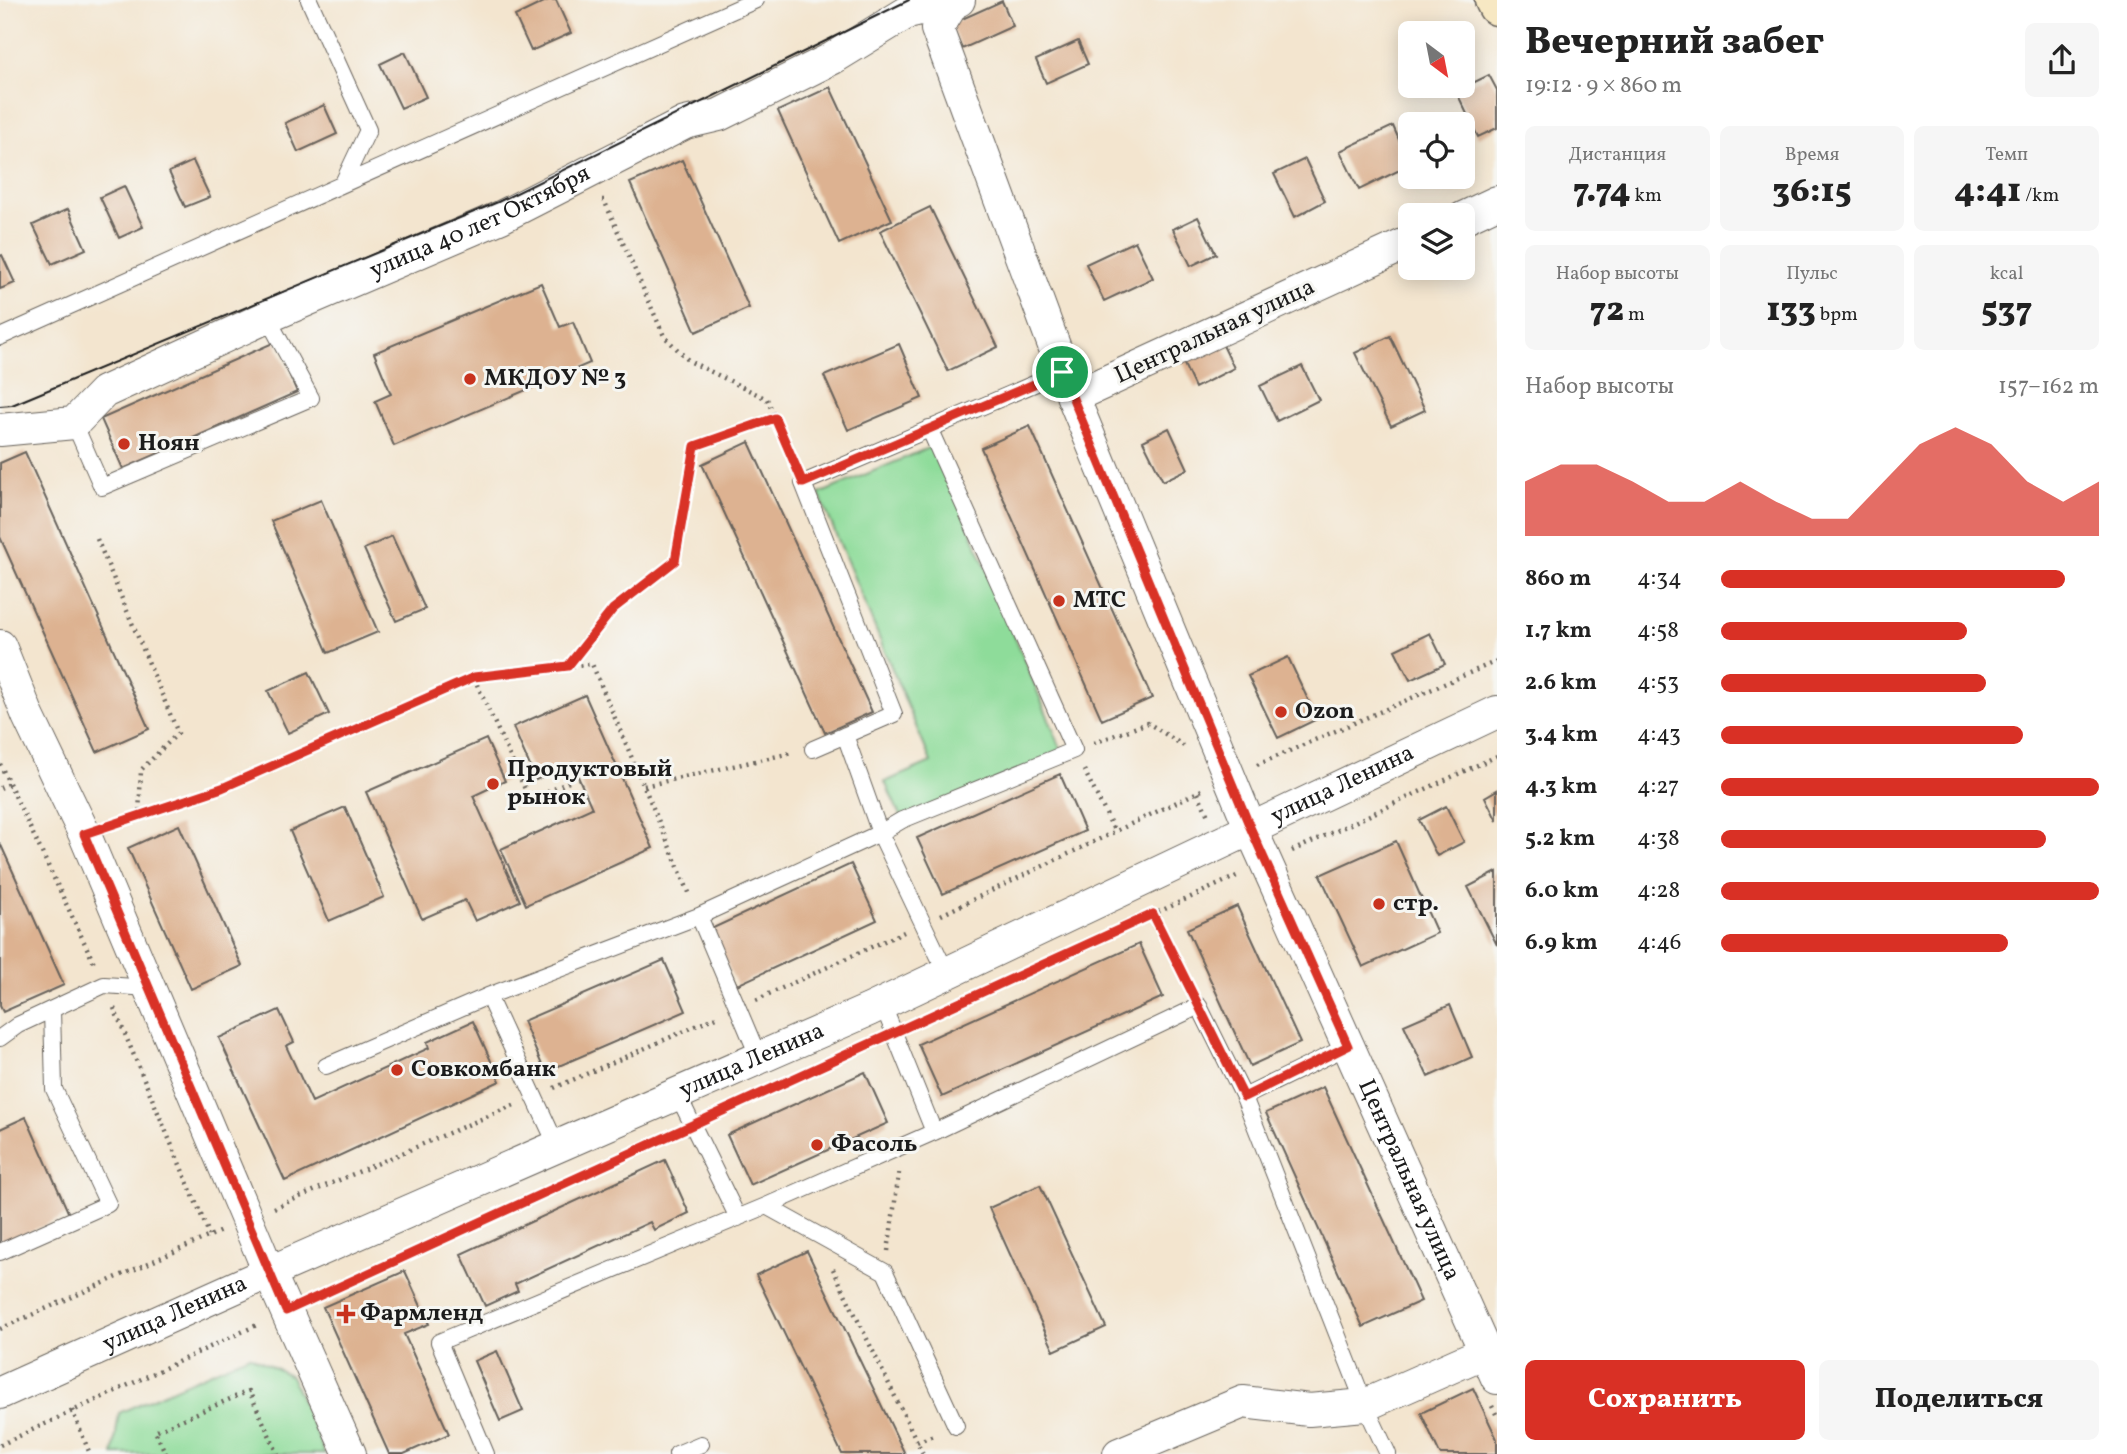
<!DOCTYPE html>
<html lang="ru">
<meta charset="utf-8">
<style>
:root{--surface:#fff;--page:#f6f6f6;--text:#222;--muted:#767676;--accent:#d93025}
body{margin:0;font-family:Vollkorn,serif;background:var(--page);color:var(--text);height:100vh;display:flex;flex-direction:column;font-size:26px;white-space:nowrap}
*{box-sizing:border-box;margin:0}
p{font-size:23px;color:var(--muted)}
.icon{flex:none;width:38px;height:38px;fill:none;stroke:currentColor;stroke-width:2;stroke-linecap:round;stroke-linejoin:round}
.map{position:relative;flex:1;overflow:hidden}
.panel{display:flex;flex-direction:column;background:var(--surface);width:630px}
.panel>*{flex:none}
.needle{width:46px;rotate:148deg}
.buttons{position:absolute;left:1398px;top:21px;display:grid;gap:14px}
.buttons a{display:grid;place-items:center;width:77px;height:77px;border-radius:10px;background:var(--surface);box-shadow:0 4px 18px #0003;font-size:35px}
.pin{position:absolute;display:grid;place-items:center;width:60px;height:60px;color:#fff;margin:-30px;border:4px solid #fff;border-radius:50%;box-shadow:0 2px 7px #0007}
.round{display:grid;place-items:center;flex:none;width:74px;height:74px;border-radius:10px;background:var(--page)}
.headline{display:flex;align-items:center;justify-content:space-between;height:119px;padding:0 28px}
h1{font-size:38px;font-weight:800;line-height:52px}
.stats{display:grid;grid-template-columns:repeat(3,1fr);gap:10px;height:119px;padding:7px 28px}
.stats div{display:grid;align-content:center;border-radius:10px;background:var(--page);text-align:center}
.stats b{font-size:35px;font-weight:800}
.stats small{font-size:19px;font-weight:400}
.stats p{font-size:19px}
.chart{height:196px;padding:14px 28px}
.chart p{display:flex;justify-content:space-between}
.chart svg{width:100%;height:126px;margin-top:7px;fill:var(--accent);opacity:.7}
.button{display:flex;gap:14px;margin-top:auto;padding:14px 28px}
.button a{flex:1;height:80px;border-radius:10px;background:var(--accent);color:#fff;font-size:28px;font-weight:800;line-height:80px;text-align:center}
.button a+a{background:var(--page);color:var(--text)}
ul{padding:0 28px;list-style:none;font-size:23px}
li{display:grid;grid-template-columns:112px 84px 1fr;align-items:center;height:52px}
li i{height:18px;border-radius:9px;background:var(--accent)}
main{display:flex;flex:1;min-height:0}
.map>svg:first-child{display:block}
.green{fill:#8edc9a;stroke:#557c5b;stroke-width:2}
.building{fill:#ddb291}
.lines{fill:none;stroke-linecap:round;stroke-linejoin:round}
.service-casing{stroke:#67625b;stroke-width:18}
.minor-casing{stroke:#67625b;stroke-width:34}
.secondary-casing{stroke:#67625b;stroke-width:41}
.path{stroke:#67625b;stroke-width:4.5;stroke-dasharray:2 5;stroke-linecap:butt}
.service{stroke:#fff;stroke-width:16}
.minor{stroke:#fff;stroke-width:32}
.secondary{stroke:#f7e8c3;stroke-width:38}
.tram{stroke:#1c1c1c;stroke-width:2}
.route-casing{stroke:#fff;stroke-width:14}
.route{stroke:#d93025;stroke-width:9}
.poi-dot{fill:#c8321e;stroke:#f6f6f2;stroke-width:2.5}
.labels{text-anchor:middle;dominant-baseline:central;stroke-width:6;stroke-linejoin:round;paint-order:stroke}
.street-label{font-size:24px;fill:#1c1c1c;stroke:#f6f6f2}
.poi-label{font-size:24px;font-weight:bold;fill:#1c1c1c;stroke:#f6f6f2;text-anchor:start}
</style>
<main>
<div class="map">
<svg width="1497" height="1454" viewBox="0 0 1497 1454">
<rect width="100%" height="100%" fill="#f6f6f2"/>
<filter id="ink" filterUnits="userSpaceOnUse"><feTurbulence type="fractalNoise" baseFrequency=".0143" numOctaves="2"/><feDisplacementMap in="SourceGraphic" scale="14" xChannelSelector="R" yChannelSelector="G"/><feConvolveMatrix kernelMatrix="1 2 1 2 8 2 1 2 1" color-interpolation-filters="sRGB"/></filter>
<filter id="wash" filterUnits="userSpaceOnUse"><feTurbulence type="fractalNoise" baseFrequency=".00686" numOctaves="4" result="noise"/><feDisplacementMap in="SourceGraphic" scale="28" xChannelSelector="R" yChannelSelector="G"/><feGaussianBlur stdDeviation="1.57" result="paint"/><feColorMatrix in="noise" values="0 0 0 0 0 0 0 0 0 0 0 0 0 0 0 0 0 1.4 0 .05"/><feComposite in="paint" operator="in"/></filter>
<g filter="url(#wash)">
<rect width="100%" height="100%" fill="#f3e5cf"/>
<path class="green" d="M935 445 1063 753 902 820 885 782 931 762 819 494Z
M249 1355 291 1376 325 1454H113L119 1413Z"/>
<g id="blocks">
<path class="building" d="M548 0H556L571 33 531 51 515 16Z
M1002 1 1013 26 962 49 951 24Z
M1078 41 1088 64 1046 83 1036 60Z
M405 52 426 97 401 108 380 64Z
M1489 75 1497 90V128L1478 137 1456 91Z
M830 87 892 220 839 244 778 111Z
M324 105 337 134 298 152 285 123Z
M1393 126 1410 165 1359 190 1340 151Z
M1305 159 1325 201 1295 217 1274 174Z
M682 160 749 308 696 332 630 183Z
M193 161 210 197 185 207 169 172Z
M124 186 143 227 119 238 100 197Z
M930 207 998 347 948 371 880 231Z
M68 209 86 249 52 264 33 225Z
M1198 217 1216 254 1191 266 1173 229Z
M1135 241 1153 278 1104 301 1086 264Z
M2 255 15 283 0 289V256Z
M541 283 560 327 573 322 590 363 394 446 375 401 391 394 374 353Z
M1390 336 1425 410 1391 426 1355 353Z
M1220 339 1234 368 1195 388 1181 358Z
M275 342 297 392 123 469 101 419Z
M899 344 922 398 848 430 824 376Z
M1302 366 1319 400 1277 421 1260 386Z
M1030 426 1152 698 1102 720 981 448Z
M1169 428 1188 469 1163 481 1143 441Z
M749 442 872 712 825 733 702 464Z
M25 452 149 729 97 752 0 537V463Z
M321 500 378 632 328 653 271 521Z
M392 536 425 609 396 621 364 549Z
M1430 633 1445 664 1410 680 1395 650Z
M1288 657 1317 719 1278 738 1248 676Z
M309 672 329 714 288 733 268 691Z
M585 695 653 848 526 905 501 849 592 808 572 763 536 780 513 727Z
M486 739 505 781 473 796 520 901 475 921 465 900 422 919 366 792Z
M1060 774 1085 831 943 894 917 838Z
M1497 790V821L1485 797Z
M1446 806 1464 842 1437 856 1419 820Z
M345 807 384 897 329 921 290 831Z
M179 825 242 966 191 989 128 848Z
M1396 841 1437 933 1363 967 1320 875Z
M0 843 64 985 3 1012 0 1006Z
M851 864 877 920 737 985 711 929Z
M1497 872V945L1468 887Z
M1237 906 1300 1043 1250 1066 1187 929Z
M1139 944 1163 997 942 1097 918 1044Z
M664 960 686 1011 545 1072 523 1021Z
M1450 1005 1472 1057 1428 1077 1404 1025Z
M279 1010 294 1042 286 1046 312 1102 429 1048 427 1042 473 1021 500 1081 285 1181 219 1038Z
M865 1072 888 1123 750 1185 727 1135Z
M1323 1087 1421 1301 1363 1327 1266 1113Z
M26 1117 69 1214 0 1245V1129Z
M665 1160 689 1213 654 1230 650 1222 515 1284 518 1291 485 1306 461 1254Z
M1040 1185 1106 1327 1054 1351 989 1208Z
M807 1251 905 1454H842L756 1275Z
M405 1271 429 1324 404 1334 449 1434 404 1454H389L323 1307Z
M497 1351 523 1411 500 1421 474 1361Z
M1473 1388 1497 1439V1454H1440L1421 1413Z"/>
</g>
</g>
<g filter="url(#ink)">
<use href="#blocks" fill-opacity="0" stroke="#67625b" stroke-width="2"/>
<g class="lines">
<g class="service-casing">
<path id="service" d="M309 0 368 130 343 183
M0 337 756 0
M74 423 102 487 311 398 267 317
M845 735 880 833 946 972
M813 749 894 714 803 483 1062 372
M699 916 759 1058
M488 996 557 1146
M882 1003 934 1132
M0 1038 18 1025 104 985 149 988
M326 1066 488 996 699 916 880 833 902 820 1074 750 929 428
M677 1093 738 1218
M1244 1097 1365 1405 1388 1454
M766 1206 885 1272 956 1426
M0 1252 108 1204 54 1089 52 1009
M486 1454 439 1342 766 1206 934 1132 1199 1006 1244 1097 1348 1046
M677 1454 701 1444"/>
</g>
<g class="minor-casing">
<g id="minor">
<path d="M953 3 937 29 1073 397"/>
<path d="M1463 218 1497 202"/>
<path id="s1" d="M1410 242 1073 397 1250 827 1497 1378"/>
<path id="s2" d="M0 430 74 423 104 392 267 317 501 217 685 123 719 115 833 58 908 12 959 0"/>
<path d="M0 646 28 716 84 833 269 1272 350 1454"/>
<path id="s3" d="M0 1393 247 1282 869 1010 1497 712"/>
<path d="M1119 1454 1243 1402 1309 1410 1365 1405 1485 1352"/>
</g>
</g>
<g class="secondary-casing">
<path id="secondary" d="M1494 0 1497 6"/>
</g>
<path class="path" d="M602 200H604L664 336 689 361 767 399 795 464
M97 539 178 733 141 770 139 816
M568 666 613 609 675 561 695 446 775 418
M474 678 530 800 571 781
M1094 743 1148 723 1184 746
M0 764 95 965
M1257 765 1497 661
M1084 770 1115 832
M644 786 791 753
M0 788 10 784
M1198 793 1209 818
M112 824 222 788 474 678 592 664 690 895
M1292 851 1497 756
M1153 914 1189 987
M941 915 1204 789
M1012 979 1239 875
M756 1000 904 932
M114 1008 210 1236
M554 1088 719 1016
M712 1116 778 1086
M274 1208 514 1105
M888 1251 899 1173
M833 1269 923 1454
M311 1299 673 1134
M0 1329 221 1231
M1492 1406 1497 1416
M72 1410 90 1454
M917 1442 936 1434
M0 1445 259 1324
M166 1454 155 1431 249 1391 278 1454"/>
<use href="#service" class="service"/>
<use href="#minor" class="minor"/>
<use href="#secondary" class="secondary"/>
<path class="tram" d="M0 406 12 405 498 202 909 0"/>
</g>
</g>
<g class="lines" filter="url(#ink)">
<g class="route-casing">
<path id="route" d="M1062 372 1250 827 1348 1046 1244 1097 1153 914 286 1311 84 834 222 788 474 677 568 666 613 609 675 561 695 446 775 418 803 483Z"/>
</g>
<use href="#route" class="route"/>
</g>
<g class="poi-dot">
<circle cx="470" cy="379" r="7"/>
<circle cx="124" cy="444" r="7"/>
<circle cx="1059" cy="601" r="7"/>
<circle cx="1281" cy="712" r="7"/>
<circle cx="493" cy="784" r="7"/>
<circle cx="1379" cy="904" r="7"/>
<circle cx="397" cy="1070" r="7"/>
<circle cx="817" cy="1145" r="7"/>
<path d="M342.5 1303.5h7v7h7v7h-7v7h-7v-7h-7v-7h7z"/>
</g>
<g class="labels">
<g class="street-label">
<text stroke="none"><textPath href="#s2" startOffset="530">улица 40 лет Октября</textPath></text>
<text transform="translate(1215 332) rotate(-25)">Центральная улица</text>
<text stroke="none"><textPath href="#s3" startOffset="1474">улица Ленина</textPath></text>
<text stroke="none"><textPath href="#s3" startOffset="822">улица Ленина</textPath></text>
<text stroke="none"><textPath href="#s1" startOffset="1223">Центральная улица</textPath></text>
<text stroke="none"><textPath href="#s3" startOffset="192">улица Ленина</textPath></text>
</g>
<g class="poi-label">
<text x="484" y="379">МКДОУ № 3</text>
<text x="138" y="444">Ноян</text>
<text x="1073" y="601">МТС</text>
<text x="1295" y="712">Ozon</text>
<text x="507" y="770">Продуктовый<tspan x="507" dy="28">рынок</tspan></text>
<text x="1393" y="904">стр.</text>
<text x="411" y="1070">Совкомбанк</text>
<text x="831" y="1145">Фасоль</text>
<text x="360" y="1314">Фармленд</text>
</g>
</g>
</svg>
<div class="buttons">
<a><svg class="needle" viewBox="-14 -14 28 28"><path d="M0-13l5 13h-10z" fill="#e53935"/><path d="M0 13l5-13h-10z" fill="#767676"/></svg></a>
<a><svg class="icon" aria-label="locate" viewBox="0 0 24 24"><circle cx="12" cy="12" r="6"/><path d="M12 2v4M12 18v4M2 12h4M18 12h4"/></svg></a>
<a><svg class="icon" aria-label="layers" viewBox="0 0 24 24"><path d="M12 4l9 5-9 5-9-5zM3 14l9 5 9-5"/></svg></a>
</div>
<div class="pin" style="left:1062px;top:372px;background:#1e9e55"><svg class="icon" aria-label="arrive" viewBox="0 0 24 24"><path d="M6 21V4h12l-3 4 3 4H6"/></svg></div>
</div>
<section class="panel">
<div class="headline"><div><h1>Вечерний забег</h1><p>19:12 · 9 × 860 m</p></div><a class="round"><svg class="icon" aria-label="share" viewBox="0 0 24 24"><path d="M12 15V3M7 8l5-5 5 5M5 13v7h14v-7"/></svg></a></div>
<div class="stats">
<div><p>Дистанция</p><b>7.74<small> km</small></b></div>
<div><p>Время</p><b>36:15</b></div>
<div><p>Темп</p><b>4:41<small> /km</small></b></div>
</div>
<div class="stats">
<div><p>Набор высоты</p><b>72<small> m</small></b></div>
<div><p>Пульс</p><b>133<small> bpm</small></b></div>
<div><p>kcal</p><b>537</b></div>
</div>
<div class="chart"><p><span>Набор высоты</span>157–162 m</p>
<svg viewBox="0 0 160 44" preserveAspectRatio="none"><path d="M0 44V25L10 19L20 19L30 25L40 32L50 32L60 25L70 32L80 38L90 38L100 25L110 12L120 6L130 12L140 25L150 32L160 25V44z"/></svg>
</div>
<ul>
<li><b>860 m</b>4:34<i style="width:91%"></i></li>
<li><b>1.7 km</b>4:58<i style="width:65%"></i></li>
<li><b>2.6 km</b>4:53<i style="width:70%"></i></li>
<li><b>3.4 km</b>4:43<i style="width:80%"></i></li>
<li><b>4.3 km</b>4:27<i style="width:100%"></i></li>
<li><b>5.2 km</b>4:38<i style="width:86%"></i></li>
<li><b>6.0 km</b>4:28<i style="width:100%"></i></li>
<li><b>6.9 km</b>4:46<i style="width:76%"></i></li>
</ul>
<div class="button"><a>Сохранить</a><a>Поделиться</a></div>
</section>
</main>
